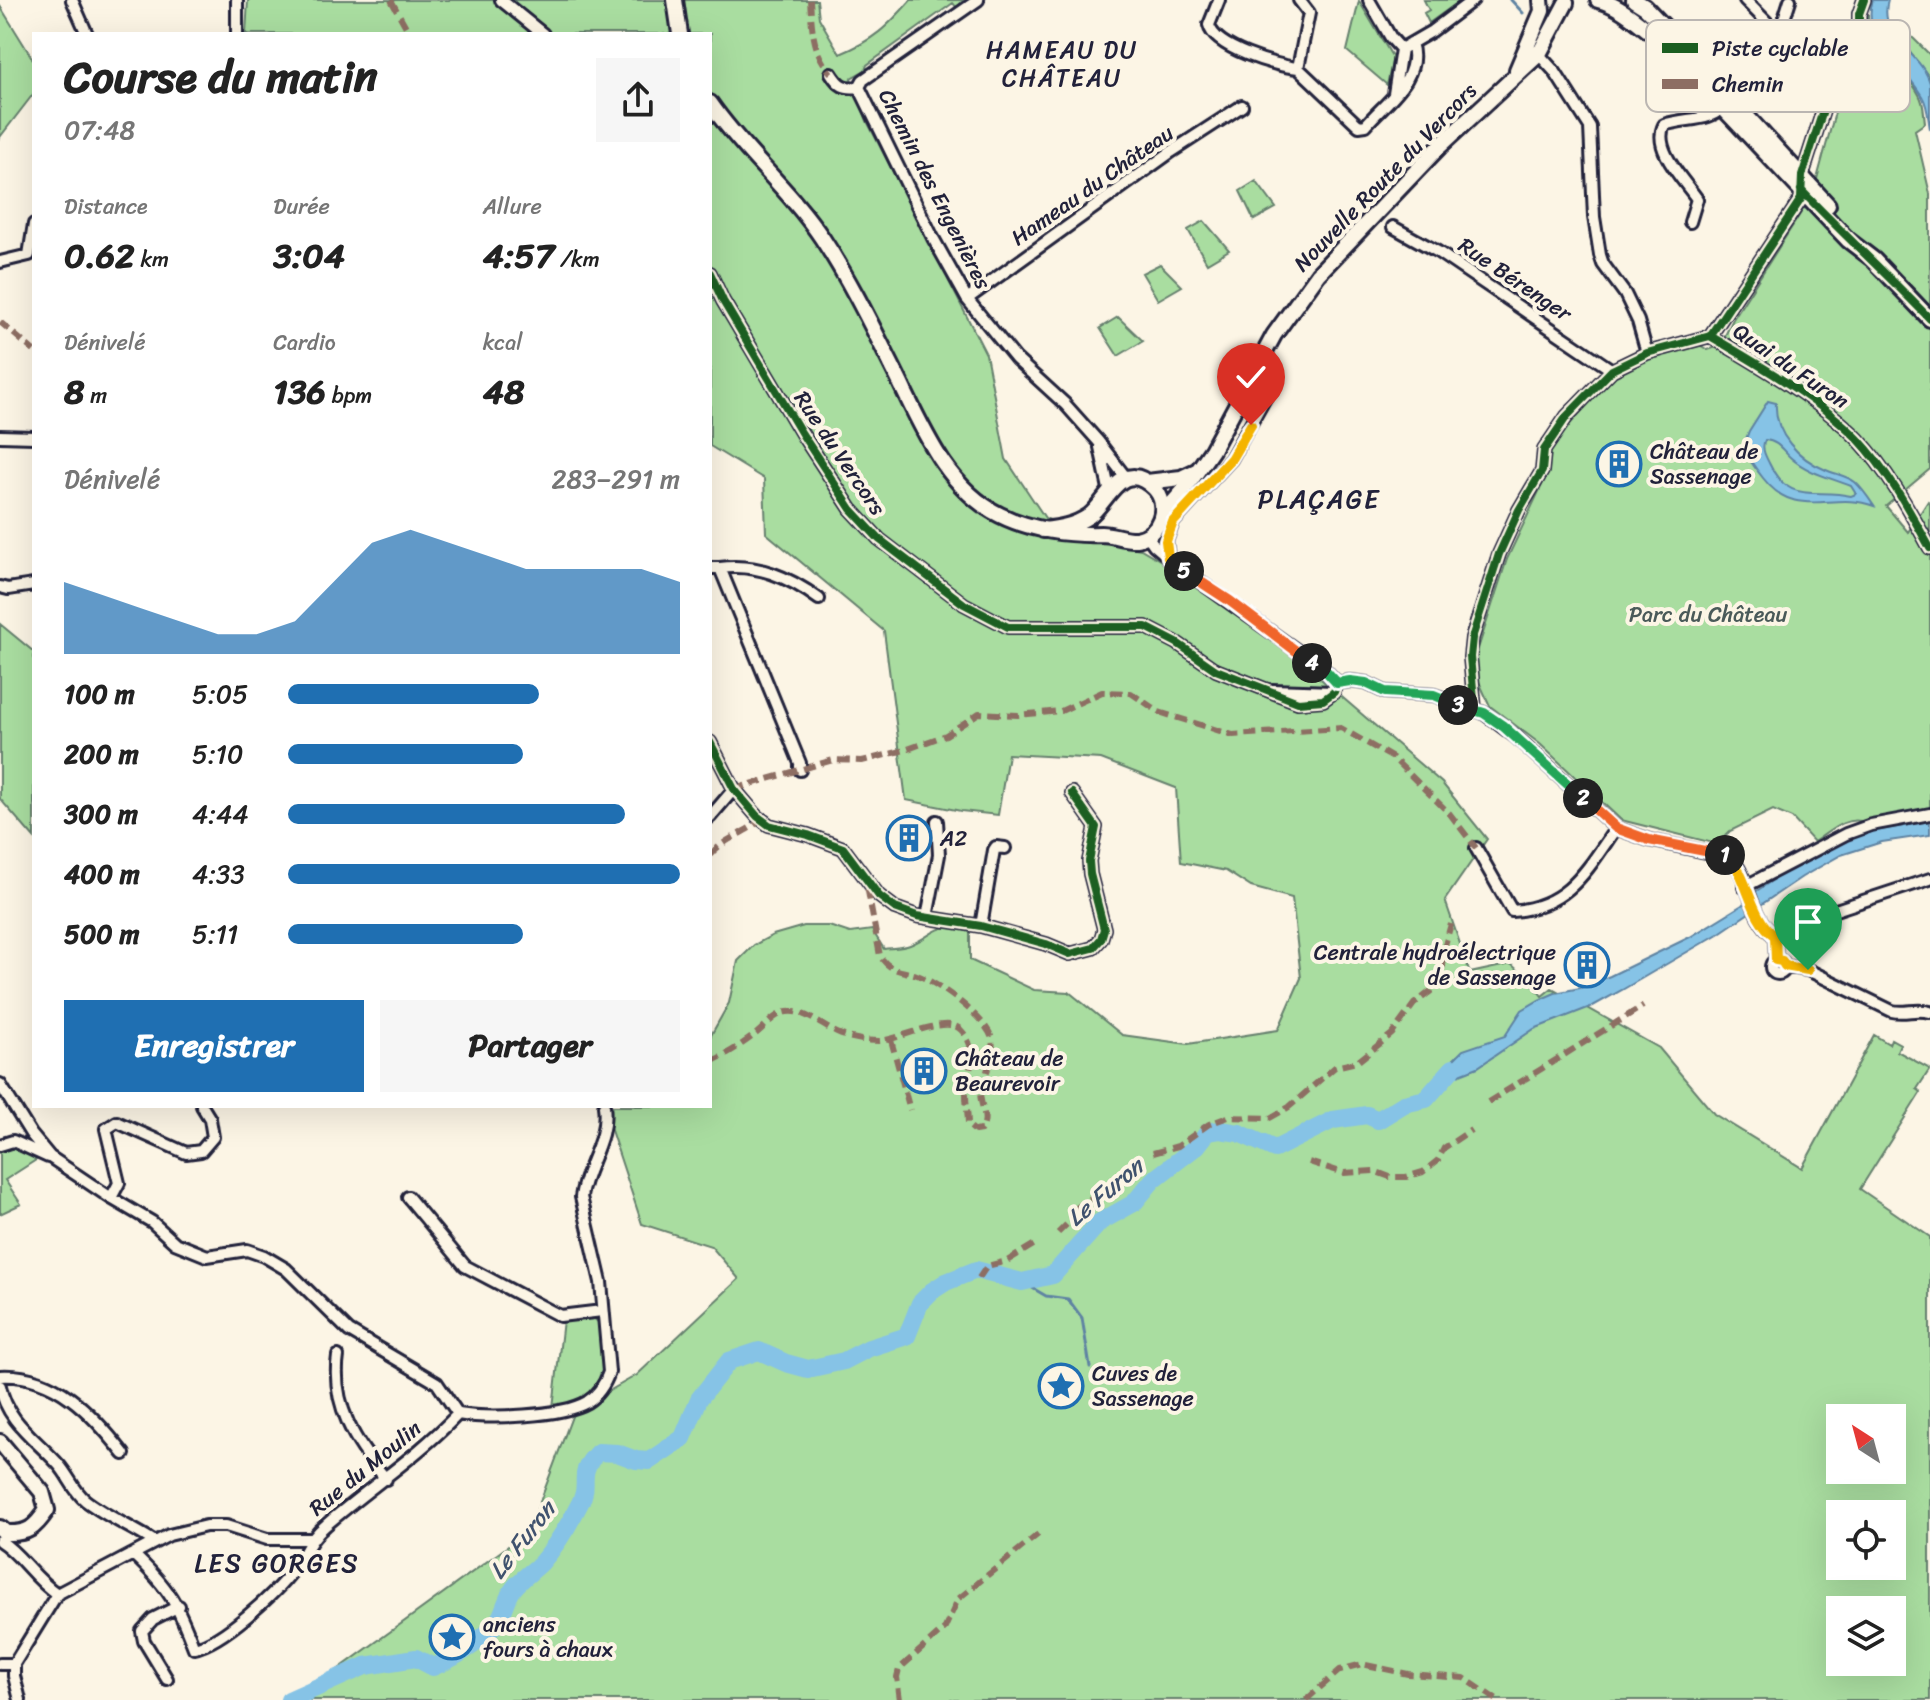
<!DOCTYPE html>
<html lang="fr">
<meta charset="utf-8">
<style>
:root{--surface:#fff;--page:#f6f6f6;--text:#222;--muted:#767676;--accent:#1f6fb2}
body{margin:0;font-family:Sriracha,sans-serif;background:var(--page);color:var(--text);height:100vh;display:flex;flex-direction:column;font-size:30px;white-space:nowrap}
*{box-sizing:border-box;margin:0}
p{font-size:26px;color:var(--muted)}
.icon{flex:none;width:44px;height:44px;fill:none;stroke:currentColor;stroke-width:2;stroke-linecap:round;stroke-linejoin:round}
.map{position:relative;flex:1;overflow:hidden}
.details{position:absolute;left:32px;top:32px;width:680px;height:1076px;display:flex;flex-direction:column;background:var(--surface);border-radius:0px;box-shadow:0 8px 32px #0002}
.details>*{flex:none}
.needle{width:52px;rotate:324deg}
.controls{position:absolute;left:1826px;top:1404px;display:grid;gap:16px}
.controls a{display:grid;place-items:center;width:80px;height:80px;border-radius:0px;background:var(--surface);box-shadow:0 8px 32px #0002;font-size:40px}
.pin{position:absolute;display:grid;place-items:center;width:68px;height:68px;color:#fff;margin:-82px -34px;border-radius:50% 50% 50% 0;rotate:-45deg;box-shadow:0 0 8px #0007}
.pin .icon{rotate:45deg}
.km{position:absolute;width:40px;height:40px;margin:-20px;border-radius:50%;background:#222;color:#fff;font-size:22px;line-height:40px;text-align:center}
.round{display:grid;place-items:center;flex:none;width:84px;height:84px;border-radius:0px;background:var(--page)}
.summary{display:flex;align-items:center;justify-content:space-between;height:136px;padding:0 32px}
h1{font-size:44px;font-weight:800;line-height:60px}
.figures{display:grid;grid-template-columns:repeat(3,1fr);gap:12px;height:136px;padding:8px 32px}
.figures div{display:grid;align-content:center}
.figures b{font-size:34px;font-weight:800}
.figures small{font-size:22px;font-weight:400}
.figures p{font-size:22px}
.chart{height:224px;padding:16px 32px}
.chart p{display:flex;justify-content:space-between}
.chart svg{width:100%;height:144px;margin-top:8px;fill:var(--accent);opacity:.7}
.cta{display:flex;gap:16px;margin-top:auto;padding:16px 32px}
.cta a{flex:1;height:92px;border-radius:0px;background:var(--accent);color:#fff;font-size:32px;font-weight:800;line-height:92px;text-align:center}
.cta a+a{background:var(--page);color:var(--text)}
ul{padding:0 32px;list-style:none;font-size:26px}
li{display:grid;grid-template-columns:128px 96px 1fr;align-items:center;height:60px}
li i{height:20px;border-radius:10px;background:var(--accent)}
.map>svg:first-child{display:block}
.green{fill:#a9dda0;stroke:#66806e;stroke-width:2;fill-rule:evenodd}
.water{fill:#86c3e6;stroke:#5e83a2;stroke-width:2;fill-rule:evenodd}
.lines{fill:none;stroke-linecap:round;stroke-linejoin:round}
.stream{stroke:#5e83a2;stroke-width:3}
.river{stroke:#86c3e6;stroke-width:18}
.minor-casing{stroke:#22223b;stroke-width:16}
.major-casing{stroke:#22223b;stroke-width:20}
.minor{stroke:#fcf5e5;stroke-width:10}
.major{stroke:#fcf5e5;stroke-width:14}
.quiet{stroke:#8d6e63;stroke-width:6;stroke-dasharray:12 6;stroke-linecap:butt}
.cycleway-casing{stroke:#fcf5e5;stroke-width:13}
.cycleway{stroke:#1b5e20;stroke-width:8}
.split-1-casing{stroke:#fff;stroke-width:16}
.split-2-casing{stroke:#fff;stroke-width:16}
.split-3-casing{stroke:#fff;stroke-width:16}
.split-4-casing{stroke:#fff;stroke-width:16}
.split-5-casing{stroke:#fff;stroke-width:16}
.split-6-casing{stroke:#fff;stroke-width:16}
.split-1{stroke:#f5b400;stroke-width:10}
.split-2{stroke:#f0652b;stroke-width:10}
.split-3{stroke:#22a559;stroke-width:10}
.split-4{stroke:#22a559;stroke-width:10}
.split-5{stroke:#f0652b;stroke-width:10}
.split-6{stroke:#f5b400;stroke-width:10}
.labels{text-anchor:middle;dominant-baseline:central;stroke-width:8;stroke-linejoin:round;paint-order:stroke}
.street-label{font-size:22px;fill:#22223b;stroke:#fcf5e5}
.poi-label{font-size:22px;fill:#22223b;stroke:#fcf5e5;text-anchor:start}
.park-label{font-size:22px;fill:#4a5a59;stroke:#fcf5e5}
.neighbourhood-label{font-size:24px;letter-spacing:2px;fill:#22223b;stroke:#fcf5e5}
.water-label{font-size:24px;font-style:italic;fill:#40526e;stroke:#fcf5e5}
.quarter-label{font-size:26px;letter-spacing:2px;fill:#22223b;stroke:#fcf5e5}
.key{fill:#fcf5e5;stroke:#bbb6b2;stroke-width:2}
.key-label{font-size:22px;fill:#22223b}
</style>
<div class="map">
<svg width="1930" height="1700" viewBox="0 0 1930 1700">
<rect width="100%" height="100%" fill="#fcf5e5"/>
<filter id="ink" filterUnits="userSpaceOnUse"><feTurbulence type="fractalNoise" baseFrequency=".0125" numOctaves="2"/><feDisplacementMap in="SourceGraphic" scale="16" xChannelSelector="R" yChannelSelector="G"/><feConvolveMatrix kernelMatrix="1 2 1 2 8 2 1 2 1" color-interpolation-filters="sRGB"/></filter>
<g filter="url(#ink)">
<path class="green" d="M248 0H817L819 18 840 54C874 40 887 27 911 0H963L957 8 953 3 867 65 865 70 851 78 867 121 986 354 1006 459 1045 518 1097 541 1141 549 1192 579 1322 680 1442 783 1487 839 1445 900 1470 973 1511 964 1531 982 1542 996 1552 988 1659 1048 1714 1114 1802 1168 1874 1035 1889 1044 1891 1039 1900 1044 1897 1051 1930 1069 1917 1089 1921 1092 1860 1189 1930 1237V1700H296L529 1531 574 1411 637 1375 739 1279 711 1246 642 1224 603 1106H710V1037L729 1003 738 961 754 945 773 935 804 926H829L850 933 872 930 884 949C892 948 903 948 910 945 939 933 935 920 970 932V960L1034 990 1069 992 1122 1035 1188 1044 1278 1030 1301 978 1292 898 1251 887 1226 871 1181 862 1176 788 1101 759 1008 754 998 815 961 811 906 800 884 631 766 533 764 479 710 446V34H246ZM1840 1418H1892V1470H1840ZM1840 1514H1892V1566H1840ZM1840 1610H1892V1662H1840Z
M1424 0H1461L1429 23 1424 13 1429 10Z
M1359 1 1393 58 1387 85 1347 51Z
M0 6 34 61V93L0 137Z
M1852 13 1868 15C1867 44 1910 71 1921 99 1924 106 1924 116 1925 123L1915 130 1930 194V469L1886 506 1908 532 1928 501 1930 503V808L1865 822C1846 815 1829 832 1814 842L1792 818 1773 810 1730 831 1717 844 1621 820 1540 744 1490 706 1475 673 1477 652 1507 559 1543 483 1551 449 1563 432 1614 375 1649 357H1658L1698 344 1708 350 1720 346 1733 319 1804 208 1817 179 1853 46Z
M1895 33 1910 35 1930 55V78Z
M1256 181 1276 208 1254 220 1240 191Z
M1204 221 1229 250 1207 263 1188 230Z
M1160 264 1182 286 1158 300 1142 273Z
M1118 317 1143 341 1118 356 1100 328Z
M0 624 34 652V838L0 799Z
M14 1144 36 1160 5 1180 21 1204 0 1214V1148Z
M591 1316 599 1323C607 1374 612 1397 553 1408L563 1320Z"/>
<path class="water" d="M1873 0H1888C1877 39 1921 51 1930 83 1930 96 1930 116 1930 129 1928 119 1928 107 1923 98 1907 67 1859 36 1873 0Z
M1768 401 1776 403C1774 434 1799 459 1826 470 1835 474 1847 476 1855 482 1862 488 1870 500 1874 506 1832 490 1797 522 1763 478 1755 468 1748 459 1743 447L1749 431ZM1765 440C1778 441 1782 450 1791 458 1808 473 1831 478 1851 486L1856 494 1851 496C1815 488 1788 505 1769 463 1765 455 1761 448 1765 440Z
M1930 821V835L1882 842 1841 855 1802 877 1718 934 1622 990 1593 1006 1534 1029 1478 1067 1437 1083 1448 1065 1463 1050 1505 1036 1522 1010 1539 1000 1555 993 1580 988 1610 976 1690 937 1742 905 1755 892 1797 864 1833 844 1875 831Z"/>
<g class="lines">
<path class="stream" d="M1511 0 1523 13
M1022 1282 1046 1296 1068 1299 1082 1318 1090 1367
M471 1644 475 1648"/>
<path class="river" d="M289 1700 365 1666 416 1658 433 1667C456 1657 483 1641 498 1621 505 1611 506 1598 514 1588 522 1578 532 1572 541 1563 557 1545 570 1523 581 1501 591 1482 575 1475 598 1452L617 1453 636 1460 649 1461 661 1453 683 1438 699 1399 729 1361 759 1351 786 1363 808 1369 844 1361 869 1348 907 1336 920 1303 932 1291 946 1282 976 1270 1022 1282 1053 1275 1100 1222 1134 1203 1153 1180 1197 1146 1208 1132 1220 1130 1239 1133 1275 1149 1333 1120 1367 1115 1378 1120 1404 1104 1426 1099 1453 1068"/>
<g class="minor-casing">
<path id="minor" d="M72 0 87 34
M237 0V34
M501 0 543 34
M1219 0 1209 25C1214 48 1276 66 1298 68
M1299 0 1309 13 1298 68 1359 126 1366 125C1385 102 1423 78 1411 43
M1369 0 1391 38 1401 49 1432 31 1473 0
M1745 0 1831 87
M1779 35 1790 0
M1536 51 1555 72 1590 127 1594 217 1600 255 1603 264 1625 294 1638 321 1647 353
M831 73C839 86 844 89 859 87
M859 87 933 238 967 299 1016 359 1065 404 1098 441 1127 479
M859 87 863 80 978 0
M1394 94 1401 49
M1690 222 1697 199C1684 180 1652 149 1664 125 1686 117 1710 123 1727 104
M1393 227 1438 252 1612 370
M0 262 29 255 34 224
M710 273 723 301 802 434 851 509 879 539 964 604 1008 627H1146L1177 643 1216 670 1298 702 1323 700 1334 692 1337 683
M967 299 1171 152 1242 106
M1710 336 1801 199 1802 176 1841 55 1850 42 1859 36V14L1864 0
M1710 336C1758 364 1820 400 1858 439 1888 471 1909 510 1930 548
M0 436 34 437
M1100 447 1109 489
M1147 535 1154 545 1186 572 1326 671 1337 683
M1168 558 1166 541 1173 522 1231 459 1274 382
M710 568H720L800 763V770
M720 568C757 563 789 577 819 599
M0 587 8 589 34 585
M1337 683 1350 681 1366 683 1385 692 1434 695 1484 713 1516 737 1616 828 1649 840 1730 857C1751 878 1748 917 1775 936
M1272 690 1334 692
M1475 710 1470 657 1472 638 1499 554 1519 510 1542 471 1544 450 1567 416 1612 370 1647 353 1710 336
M710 742 734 789 757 816 769 825 808 835 843 848 879 896 895 908 917 916 981 926 1046 944 1070 954 1093 948 1101 939 1104 929 1090 874 1089 861 1096 827 1072 793
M710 817 734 789
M1476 848 1512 911C1568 907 1586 871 1616 828
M1744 887 1846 834 1871 825 1930 814
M927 917 939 855 937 821
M981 926 994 850 996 847 1005 848
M1775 936 1793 924 1930 879
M1775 936 1776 960
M1771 967a7 7 0 1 1 14 0a7 7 0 1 1-14 0Z
M1785 966 1808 970 1892 1011C1906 1014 1916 1008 1930 1012
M0 1084 31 1134 50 1157 111 1198 152 1222 175 1243 207 1256 247 1250 264 1256 286 1269 349 1331 437 1383 458 1414
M0 1145 13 1141 48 1157
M408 1197 465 1266 560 1316 602 1311
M111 1198 119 1183 106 1129 117 1122 186 1153 201 1151 213 1137 210 1119 202 1106
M338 1356C331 1404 355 1443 386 1479
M0 1376C55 1373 92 1413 124 1454
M0 1386C7 1422 36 1439 59 1465 68 1475 74 1491 85 1500 107 1517 132 1527 155 1542
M458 1414C488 1419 561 1417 587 1402 598 1395 605 1384 609 1372L601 1282 581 1197C585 1166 609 1139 604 1106
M0 1541C21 1554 33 1578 57 1594
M134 1555C170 1589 177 1603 194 1648 222 1643 276 1593 294 1569 306 1553 309 1539 326 1525 370 1487 418 1456 458 1414
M57 1594 169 1535 206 1526H226L267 1539H310
M0 1664H14
M14 1664 57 1594
M14 1664V1676L20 1700
M167 1679 144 1641 142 1631 153 1619 179 1606"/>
</g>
<g class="major-casing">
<path id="major" d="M675 0 680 34
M1598 0C1619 5 1636 21 1653 34L1848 240 1874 260 1930 319
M1634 0 1645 7 1675 38 1828 205
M1517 70 1542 11 1541 0
M710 103C743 151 790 190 822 238 849 279 870 322 892 366 919 419 943 487 1000 515 1030 530 1068 535 1101 534 1113 534 1125 540 1136 539 1160 536 1171 505 1154 488 1122 456 1107 503 1089 516 1074 526 1060 528 1043 530
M1147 482 1181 478 1196 471
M1162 515 1185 489 1212 450 1274 335 1318 274 1440 146 1539 54 1566 3
M0 1442 42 1492 47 1510C35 1528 28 1534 6 1533L0 1528"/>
</g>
<use href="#minor" class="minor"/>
<use href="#major" class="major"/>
<path class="quiet" d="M391 0 410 34
M810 0C812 27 812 52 831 73
M1869 36 1895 28
M0 322 34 351
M734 789 833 760 862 761 905 750 946 735 979 713 1018 715 1061 711 1102 692 1131 693 1159 712 1233 735 1341 728 1393 758 1450 814 1476 848
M710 855C725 838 744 834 761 820
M891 1040 910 1110
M710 1062C726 1055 743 1044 757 1033 766 1026 775 1013 787 1012 803 1009 822 1026 837 1033 850 1039 865 1041 879 1041 900 1040 947 1014 961 1030 980 1050 968 1071 966 1094 966 1104 968 1115 968 1125L975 1131 981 1130C991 1117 977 1103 981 1088 986 1073 995 1055 992 1039 987 1018 937 982 917 975 901 970 890 972 880 956L867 886
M1488 1102 1643 1006
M1153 1153 1178 1146 1209 1124 1228 1117 1270 1118 1289 1107 1335 1067 1357 1062 1392 1034 1414 1004 1431 991 1443 966 1445 945 1451 924
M1309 1162 1344 1173 1374 1171 1390 1177H1406L1423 1172 1438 1160 1444 1148 1471 1130
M1074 1210C1097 1191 1121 1195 1131 1163
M1058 1233 1067 1224
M979 1278 987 1266 1007 1261 1035 1244
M458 1646 467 1656
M900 1700 897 1677 899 1669 945 1628 958 1599 1041 1532
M1306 1700 1340 1670 1362 1664 1408 1674 1464 1678 1497 1700"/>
<g class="cycleway-casing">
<path id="cycleway" d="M1801 190C1843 234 1888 275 1930 319
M710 273 723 301 802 434 851 509 879 539 964 604 1008 627H1146L1177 643 1216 670 1298 702 1323 700 1334 692 1337 683
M1710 336 1801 199 1802 176 1841 55 1850 42 1859 36V14L1864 0
M1710 336C1758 364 1820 400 1858 439 1888 471 1909 510 1930 548
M1475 710 1470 657 1472 638 1499 554 1519 510 1542 471 1544 450 1567 416 1612 370 1647 353 1710 336
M710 742 734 789 757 816 769 825 808 835 843 848 879 896 895 908 917 916 981 926 1046 944 1070 954 1093 948 1101 939 1104 929 1090 874 1089 861 1096 827 1072 793"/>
</g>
<use href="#cycleway" class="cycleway"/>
</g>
</g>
<g class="lines" filter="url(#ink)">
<g class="split-1-casing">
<path id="split-1" d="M1725 855C1747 867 1748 917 1775 936L1776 960 1782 961 1785 966 1808 970"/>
</g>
<g class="split-2-casing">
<path id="split-2" d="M1583 798 1616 828 1649 840 1725 855"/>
</g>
<g class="split-3-casing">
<path id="split-3" d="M1458 705 1484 713 1503 726 1583 798"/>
</g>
<g class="split-4-casing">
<path id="split-4" d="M1312 663 1326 671 1337 683 1350 681 1366 683 1385 692 1434 695 1458 705"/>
</g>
<g class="split-5-casing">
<path id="split-5" d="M1184 571 1230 601 1312 663"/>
</g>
<g class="split-6-casing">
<path id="split-6" d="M1184 571 1168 558 1166 541 1173 522 1231 459 1251 425"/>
</g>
<use href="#split-1" class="split-1"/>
<use href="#split-2" class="split-2"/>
<use href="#split-3" class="split-3"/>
<use href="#split-4" class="split-4"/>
<use href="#split-5" class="split-5"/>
<use href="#split-6" class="split-6"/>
</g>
<defs>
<g id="building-ring" transform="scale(2.3)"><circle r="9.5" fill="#fcf5e5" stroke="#1f6fb2" stroke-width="1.5"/><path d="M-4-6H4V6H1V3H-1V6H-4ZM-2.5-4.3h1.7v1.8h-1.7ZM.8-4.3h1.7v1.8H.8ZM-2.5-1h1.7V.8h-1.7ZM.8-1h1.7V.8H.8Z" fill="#1f6fb2"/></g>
<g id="sight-ring" transform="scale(2.3)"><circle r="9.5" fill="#fcf5e5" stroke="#1f6fb2" stroke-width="1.5"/><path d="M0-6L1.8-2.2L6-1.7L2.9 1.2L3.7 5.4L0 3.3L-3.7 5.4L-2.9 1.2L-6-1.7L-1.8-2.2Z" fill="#1f6fb2"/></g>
</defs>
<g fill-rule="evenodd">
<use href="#building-ring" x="1619" y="464"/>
<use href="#building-ring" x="909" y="838"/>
<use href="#building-ring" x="1587" y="965"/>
<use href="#building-ring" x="924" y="1071"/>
<use href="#sight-ring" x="1061" y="1386"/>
<use href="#sight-ring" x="452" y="1637"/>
</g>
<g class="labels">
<g class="street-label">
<text transform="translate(1385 177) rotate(-46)">Nouvelle Route du Vercors</text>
<text transform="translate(1092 185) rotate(-35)">Hameau du Château</text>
<text transform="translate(935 189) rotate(63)">Chemin des Engenières</text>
<text transform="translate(1515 279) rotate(34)">Rue Bérenger</text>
<text transform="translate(1791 366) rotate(34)">Quai du Furon</text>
<text transform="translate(840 453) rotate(56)">Rue du Vercors</text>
<text transform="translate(365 1468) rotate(-39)">Rue du Moulin</text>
</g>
<g class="poi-label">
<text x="1650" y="451">Château de<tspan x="1650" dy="25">Sassenage</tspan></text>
<text x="940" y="838">A2</text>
<text x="1556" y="952" text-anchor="end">Centrale hydroélectrique<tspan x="1556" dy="25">de Sassenage</tspan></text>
<text x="955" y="1058">Château de<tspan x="955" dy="25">Beaurevoir</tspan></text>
<text x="1092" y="1373">Cuves de<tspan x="1092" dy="25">Sassenage</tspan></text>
<text x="483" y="1624">anciens<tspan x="483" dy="25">fours à chaux</tspan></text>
</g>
<g class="park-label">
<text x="1708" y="614">Parc du Château</text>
</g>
<g class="neighbourhood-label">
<text x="1062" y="50">HAMEAU DU<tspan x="1062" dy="28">CHÂTEAU</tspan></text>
</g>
<g class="water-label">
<text transform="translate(1105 1192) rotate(-40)">Le Furon</text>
<text transform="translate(522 1540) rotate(-52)">Le Furon</text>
</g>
<g class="quarter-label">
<text x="1319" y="499">PLAÇAGE</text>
<text x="277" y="1563">LES GORGES</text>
</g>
</g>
<rect x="1646" y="20" width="264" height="92" rx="12" class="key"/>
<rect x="1662" y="43" width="36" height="10" fill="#1b5e20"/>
<rect x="1662" y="79" width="36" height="10" fill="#8d6e63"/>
<g class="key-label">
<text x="1712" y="56">Piste cyclable</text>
<text x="1712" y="92">Chemin</text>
</g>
</svg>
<div class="controls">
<a><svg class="needle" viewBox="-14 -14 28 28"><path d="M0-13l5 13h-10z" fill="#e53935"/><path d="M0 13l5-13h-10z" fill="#767676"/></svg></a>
<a><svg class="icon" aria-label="locate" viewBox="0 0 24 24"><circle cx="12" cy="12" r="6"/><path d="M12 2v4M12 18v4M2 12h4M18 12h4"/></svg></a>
<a><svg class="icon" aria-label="layers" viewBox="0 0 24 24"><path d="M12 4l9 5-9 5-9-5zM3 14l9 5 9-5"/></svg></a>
</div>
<div class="pin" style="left:1808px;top:970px;background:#1e9e55"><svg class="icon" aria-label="arrive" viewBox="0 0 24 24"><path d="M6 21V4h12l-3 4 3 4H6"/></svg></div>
<div class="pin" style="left:1251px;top:425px;background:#d93025"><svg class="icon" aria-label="check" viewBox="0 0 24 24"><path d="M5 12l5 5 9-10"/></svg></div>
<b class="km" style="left:1725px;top:855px">1</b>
<b class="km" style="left:1583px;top:798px">2</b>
<b class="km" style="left:1458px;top:705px">3</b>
<b class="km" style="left:1312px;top:663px">4</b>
<b class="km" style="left:1184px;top:571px">5</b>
<section class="details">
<div class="summary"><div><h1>Course du matin</h1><p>07:48</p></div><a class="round"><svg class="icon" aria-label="share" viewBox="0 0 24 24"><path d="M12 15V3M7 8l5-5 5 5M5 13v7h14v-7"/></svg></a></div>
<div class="figures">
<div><p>Distance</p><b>0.62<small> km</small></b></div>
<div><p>Durée</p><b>3:04</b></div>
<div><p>Allure</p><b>4:57<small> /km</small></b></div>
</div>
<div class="figures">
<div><p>Dénivelé</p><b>8<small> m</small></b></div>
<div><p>Cardio</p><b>136<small> bpm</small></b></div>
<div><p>kcal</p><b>48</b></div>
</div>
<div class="chart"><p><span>Dénivelé</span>283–291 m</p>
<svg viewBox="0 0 160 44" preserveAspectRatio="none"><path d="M0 44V22L10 26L20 30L30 34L40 38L50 38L60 34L70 22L80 10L90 6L100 10L110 14L120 18L130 18L140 18L150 18L160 22V44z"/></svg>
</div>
<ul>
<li><b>100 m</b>5:05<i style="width:64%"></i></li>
<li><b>200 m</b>5:10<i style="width:60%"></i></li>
<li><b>300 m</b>4:44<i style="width:86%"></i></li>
<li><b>400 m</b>4:33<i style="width:100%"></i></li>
<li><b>500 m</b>5:11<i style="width:60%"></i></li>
</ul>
<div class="cta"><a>Enregistrer</a><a>Partager</a></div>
</section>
</div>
